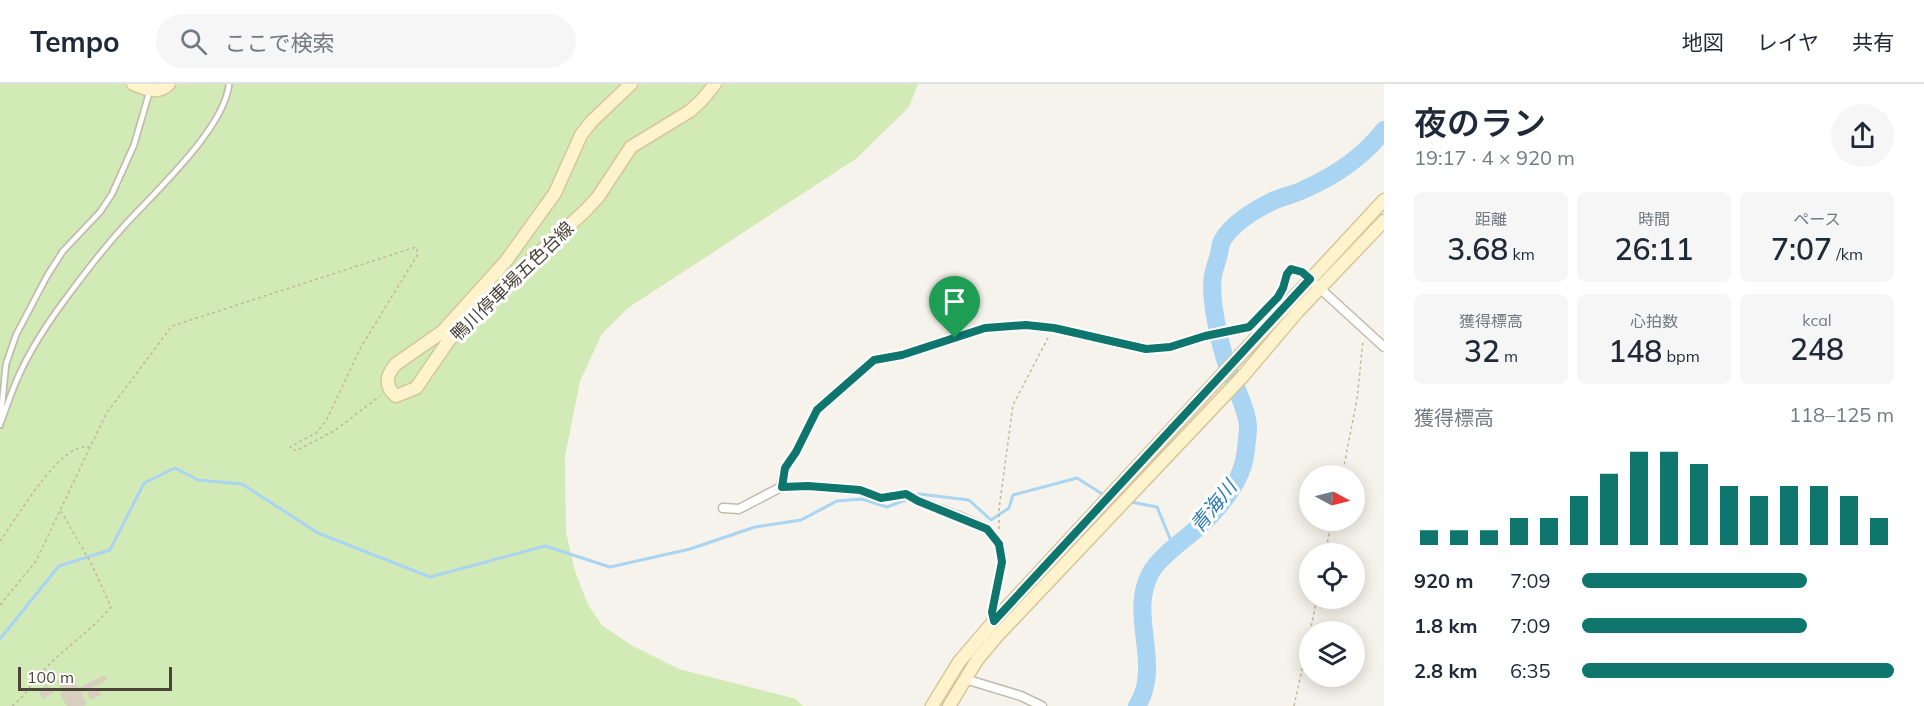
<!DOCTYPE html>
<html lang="ja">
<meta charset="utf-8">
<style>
:root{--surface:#fff;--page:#f6f6f7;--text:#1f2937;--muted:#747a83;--line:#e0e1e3;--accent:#0f766e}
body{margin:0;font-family:Mulish,"Noto Sans JP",sans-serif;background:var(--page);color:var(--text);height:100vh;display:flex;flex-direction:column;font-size:22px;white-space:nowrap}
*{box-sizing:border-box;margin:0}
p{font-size:20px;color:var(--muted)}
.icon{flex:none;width:33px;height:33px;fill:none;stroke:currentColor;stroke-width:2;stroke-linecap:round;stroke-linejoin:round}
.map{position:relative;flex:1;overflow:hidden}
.sheet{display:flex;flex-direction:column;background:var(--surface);width:540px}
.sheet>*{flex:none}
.needle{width:39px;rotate:97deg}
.controls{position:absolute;left:1299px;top:381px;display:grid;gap:12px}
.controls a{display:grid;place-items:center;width:66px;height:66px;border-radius:50%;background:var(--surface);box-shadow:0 3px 15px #0003;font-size:30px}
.scale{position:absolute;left:18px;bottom:15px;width:154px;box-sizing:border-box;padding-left:6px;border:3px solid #4b4439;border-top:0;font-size:16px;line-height:21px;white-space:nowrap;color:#4b4439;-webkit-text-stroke:4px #fff;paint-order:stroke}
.pin{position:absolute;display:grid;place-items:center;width:51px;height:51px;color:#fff;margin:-62px -26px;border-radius:50% 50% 50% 0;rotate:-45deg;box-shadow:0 0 6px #0007}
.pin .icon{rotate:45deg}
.round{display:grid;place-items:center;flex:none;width:63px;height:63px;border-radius:32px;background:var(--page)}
.head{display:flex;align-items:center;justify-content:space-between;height:102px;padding:0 30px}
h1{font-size:33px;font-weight:600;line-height:45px}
.figures{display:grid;grid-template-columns:repeat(3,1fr);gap:9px;height:102px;padding:6px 30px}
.figures div{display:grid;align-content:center;border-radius:9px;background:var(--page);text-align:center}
.figures b{font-size:30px;font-weight:600}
.figures small{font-size:16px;font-weight:400}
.figures p{font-size:16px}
.chart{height:168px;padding:12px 30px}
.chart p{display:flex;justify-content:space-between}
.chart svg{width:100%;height:108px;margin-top:6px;stroke:var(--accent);stroke-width:6}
ul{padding:0 30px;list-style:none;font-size:20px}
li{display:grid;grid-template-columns:96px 72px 1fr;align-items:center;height:45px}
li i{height:15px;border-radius:8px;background:var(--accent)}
header{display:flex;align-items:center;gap:36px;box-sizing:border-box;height:84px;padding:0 30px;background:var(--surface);border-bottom:2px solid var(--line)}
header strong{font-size:28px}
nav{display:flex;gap:33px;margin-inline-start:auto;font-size:21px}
.search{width:420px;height:54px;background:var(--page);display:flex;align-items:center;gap:15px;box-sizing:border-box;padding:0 21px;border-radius:33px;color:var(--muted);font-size:22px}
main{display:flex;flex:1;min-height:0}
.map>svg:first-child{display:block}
.green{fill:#d2eab5}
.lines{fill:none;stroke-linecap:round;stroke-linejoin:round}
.stream{stroke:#a9d4f2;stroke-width:3}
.river{stroke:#a9d4f2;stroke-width:18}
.building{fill:#d8cfc1}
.service-casing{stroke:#c2bbae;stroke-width:8}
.minor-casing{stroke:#c2bbae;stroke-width:11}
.secondary-casing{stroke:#d6c79b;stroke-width:15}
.path{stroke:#c4b79f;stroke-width:1.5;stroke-dasharray:3 3;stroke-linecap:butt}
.service{stroke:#fff;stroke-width:4.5}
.minor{stroke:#fff;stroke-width:8}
.secondary{stroke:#fff3cd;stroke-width:12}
.route-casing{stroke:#fff;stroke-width:12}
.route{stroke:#0f766e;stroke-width:8}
.labels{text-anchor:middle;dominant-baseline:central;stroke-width:6;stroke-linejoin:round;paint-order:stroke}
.street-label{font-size:18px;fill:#4b4439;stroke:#fff}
.water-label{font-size:20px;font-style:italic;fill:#2e7ab2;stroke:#fff}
</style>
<header>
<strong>Tempo</strong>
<div class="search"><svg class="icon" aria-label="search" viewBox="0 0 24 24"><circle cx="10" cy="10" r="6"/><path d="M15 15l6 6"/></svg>ここで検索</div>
<nav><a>地図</a><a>レイヤ</a><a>共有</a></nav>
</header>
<main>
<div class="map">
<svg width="1384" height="622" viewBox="0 0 1384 622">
<rect width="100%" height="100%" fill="#f6f3ec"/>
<path class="green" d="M0 0H918L909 23 857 74 628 224 602 250 580 297 565 372 566 448 575 487 588 521 602 541 631 561 679 585 796 615 803 622H0Z"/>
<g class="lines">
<path class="stream" d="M914 412 919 410 969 416 991 436 1009 424 1013 411 1077 394 1107 413
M1131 418 1157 423 1174 464
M0 555 59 482 110 466 144 399 175 384 198 396 242 400 318 449 430 493 545 462 610 483 690 465 755 443 801 436 837 417 862 415 887 423 908 415"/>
<path class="river" d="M1137 622C1163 581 1128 532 1150 490 1156 477 1177 461 1188 452 1209 436 1235 408 1243 381 1246 371 1247 357 1248 345 1249 329 1233 298 1227 281 1220 261 1209 213 1213 192 1214 185 1217 178 1219 170 1220 166 1220 161 1222 157 1233 138 1256 125 1275 116 1285 112 1295 110 1305 105 1334 92 1364 72 1384 46"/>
</g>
<path class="building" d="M70 589 78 604 105 591 107 596 81 609 87 620 83 622H67L60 610 62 609 57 597Z
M47 601 49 604 50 602 54 608 43 615 39 609 43 607 42 604Z
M98 604 101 611 90 616 87 609Z"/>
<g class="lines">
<g class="service-casing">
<path id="service" d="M1 338C7 322 12 306 19 291 32 262 51 234 70 209 87 186 105 163 124 142 154 109 225 44 229 0
M0 341 6 280 16 251 47 192 63 167 100 128 112 110 134 61 150 6"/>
</g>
<g class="minor-casing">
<path id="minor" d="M781 403 785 384 796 368 817 326 874 276 902 271 985 244 1026 241 1054 244 1146 265 1171 263 1205 252 1249 243 1278 213 1283 204 1287 190 1291 185 1302 188 1384 263
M723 424 739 425 781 403 808 402 860 406 881 414 906 410 918 417 963 434 987 445 999 460 1002 478 992 528 994 537
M965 595 1021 612 1042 622"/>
</g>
<g class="secondary-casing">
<path id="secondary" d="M133 0C146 5 158 11 169 0
M631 0 591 38 581 51 555 109 506 177 442 248 396 280C386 291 384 302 396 312L416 304 449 256 469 233 585 127 598 113 631 63 690 27 702 16 715 0
M932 622 959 578 994 537 1384 116
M949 622 977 576 998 551 1243 292 1298 227 1384 137"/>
</g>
<path class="path" d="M1342 392 1357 315 1363 257
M999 445V425L1013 321 1049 252
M0 457C18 432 49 378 76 365 80 363 85 363 90 363
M1325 470 1332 436
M0 521 36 477 106 330 172 242 416 163 418 170 361 263 326 337 316 349 290 363 296 367 334 347 380 312
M1310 548 1317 514
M12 622C25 612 32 599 43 587 64 564 91 547 111 523L91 479 61 427
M1294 622 1310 549"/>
<use href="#service" class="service"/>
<use href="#minor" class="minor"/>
<use href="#secondary" class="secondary"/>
</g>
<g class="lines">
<g class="route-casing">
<path id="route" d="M1291 185 1302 188 1310 195 994 537 992 528 1002 478 999 460 987 445 918 417 906 410 881 414 860 406 808 402 782 403 785 384 796 368 817 326 874 276 902 271 985 244 1026 241 1054 244 1146 265 1170 263 1205 252 1249 243 1278 213 1283 204 1287 190Z"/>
</g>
<use href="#route" class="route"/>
</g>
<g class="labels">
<g class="street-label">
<text transform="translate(512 197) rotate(-44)">鴨川停車場五色台線</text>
</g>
<g class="water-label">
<text transform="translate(1213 422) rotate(-51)">青海川</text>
</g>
</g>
</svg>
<div class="controls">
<a><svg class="needle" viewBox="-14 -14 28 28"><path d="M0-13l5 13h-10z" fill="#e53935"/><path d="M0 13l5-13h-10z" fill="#747a83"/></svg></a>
<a><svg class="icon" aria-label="locate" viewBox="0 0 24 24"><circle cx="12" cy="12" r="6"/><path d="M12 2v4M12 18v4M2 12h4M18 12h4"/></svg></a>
<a><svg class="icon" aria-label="layers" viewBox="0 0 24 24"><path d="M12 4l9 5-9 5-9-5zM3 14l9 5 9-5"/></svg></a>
</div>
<div class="scale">100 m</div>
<div class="pin" style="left:955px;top:254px;background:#1e9e55"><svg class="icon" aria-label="arrive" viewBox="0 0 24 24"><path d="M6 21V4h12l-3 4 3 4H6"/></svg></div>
</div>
<section class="sheet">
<div class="head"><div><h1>夜のラン</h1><p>19:17 · 4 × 920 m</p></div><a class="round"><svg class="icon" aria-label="share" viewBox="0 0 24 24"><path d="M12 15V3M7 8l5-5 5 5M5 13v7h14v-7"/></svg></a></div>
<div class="figures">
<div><p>距離</p><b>3.68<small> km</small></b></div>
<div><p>時間</p><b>26:11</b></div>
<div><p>ペース</p><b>7:07<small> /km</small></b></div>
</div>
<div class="figures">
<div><p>獲得標高</p><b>32<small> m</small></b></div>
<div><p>心拍数</p><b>148<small> bpm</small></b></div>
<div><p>kcal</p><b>248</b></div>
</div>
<div class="chart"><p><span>獲得標高</span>118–125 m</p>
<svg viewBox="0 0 160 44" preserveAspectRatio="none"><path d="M5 44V38M15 44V38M25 44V38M35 44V33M45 44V33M55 44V24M65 44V15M75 44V6M85 44V6M95 44V11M105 44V20M115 44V24M125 44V20M135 44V20M145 44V24M155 44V33"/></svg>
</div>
<ul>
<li><b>920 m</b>7:09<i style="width:72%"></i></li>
<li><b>1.8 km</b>7:09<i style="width:72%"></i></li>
<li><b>2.8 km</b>6:35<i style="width:100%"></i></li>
</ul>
</section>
</main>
